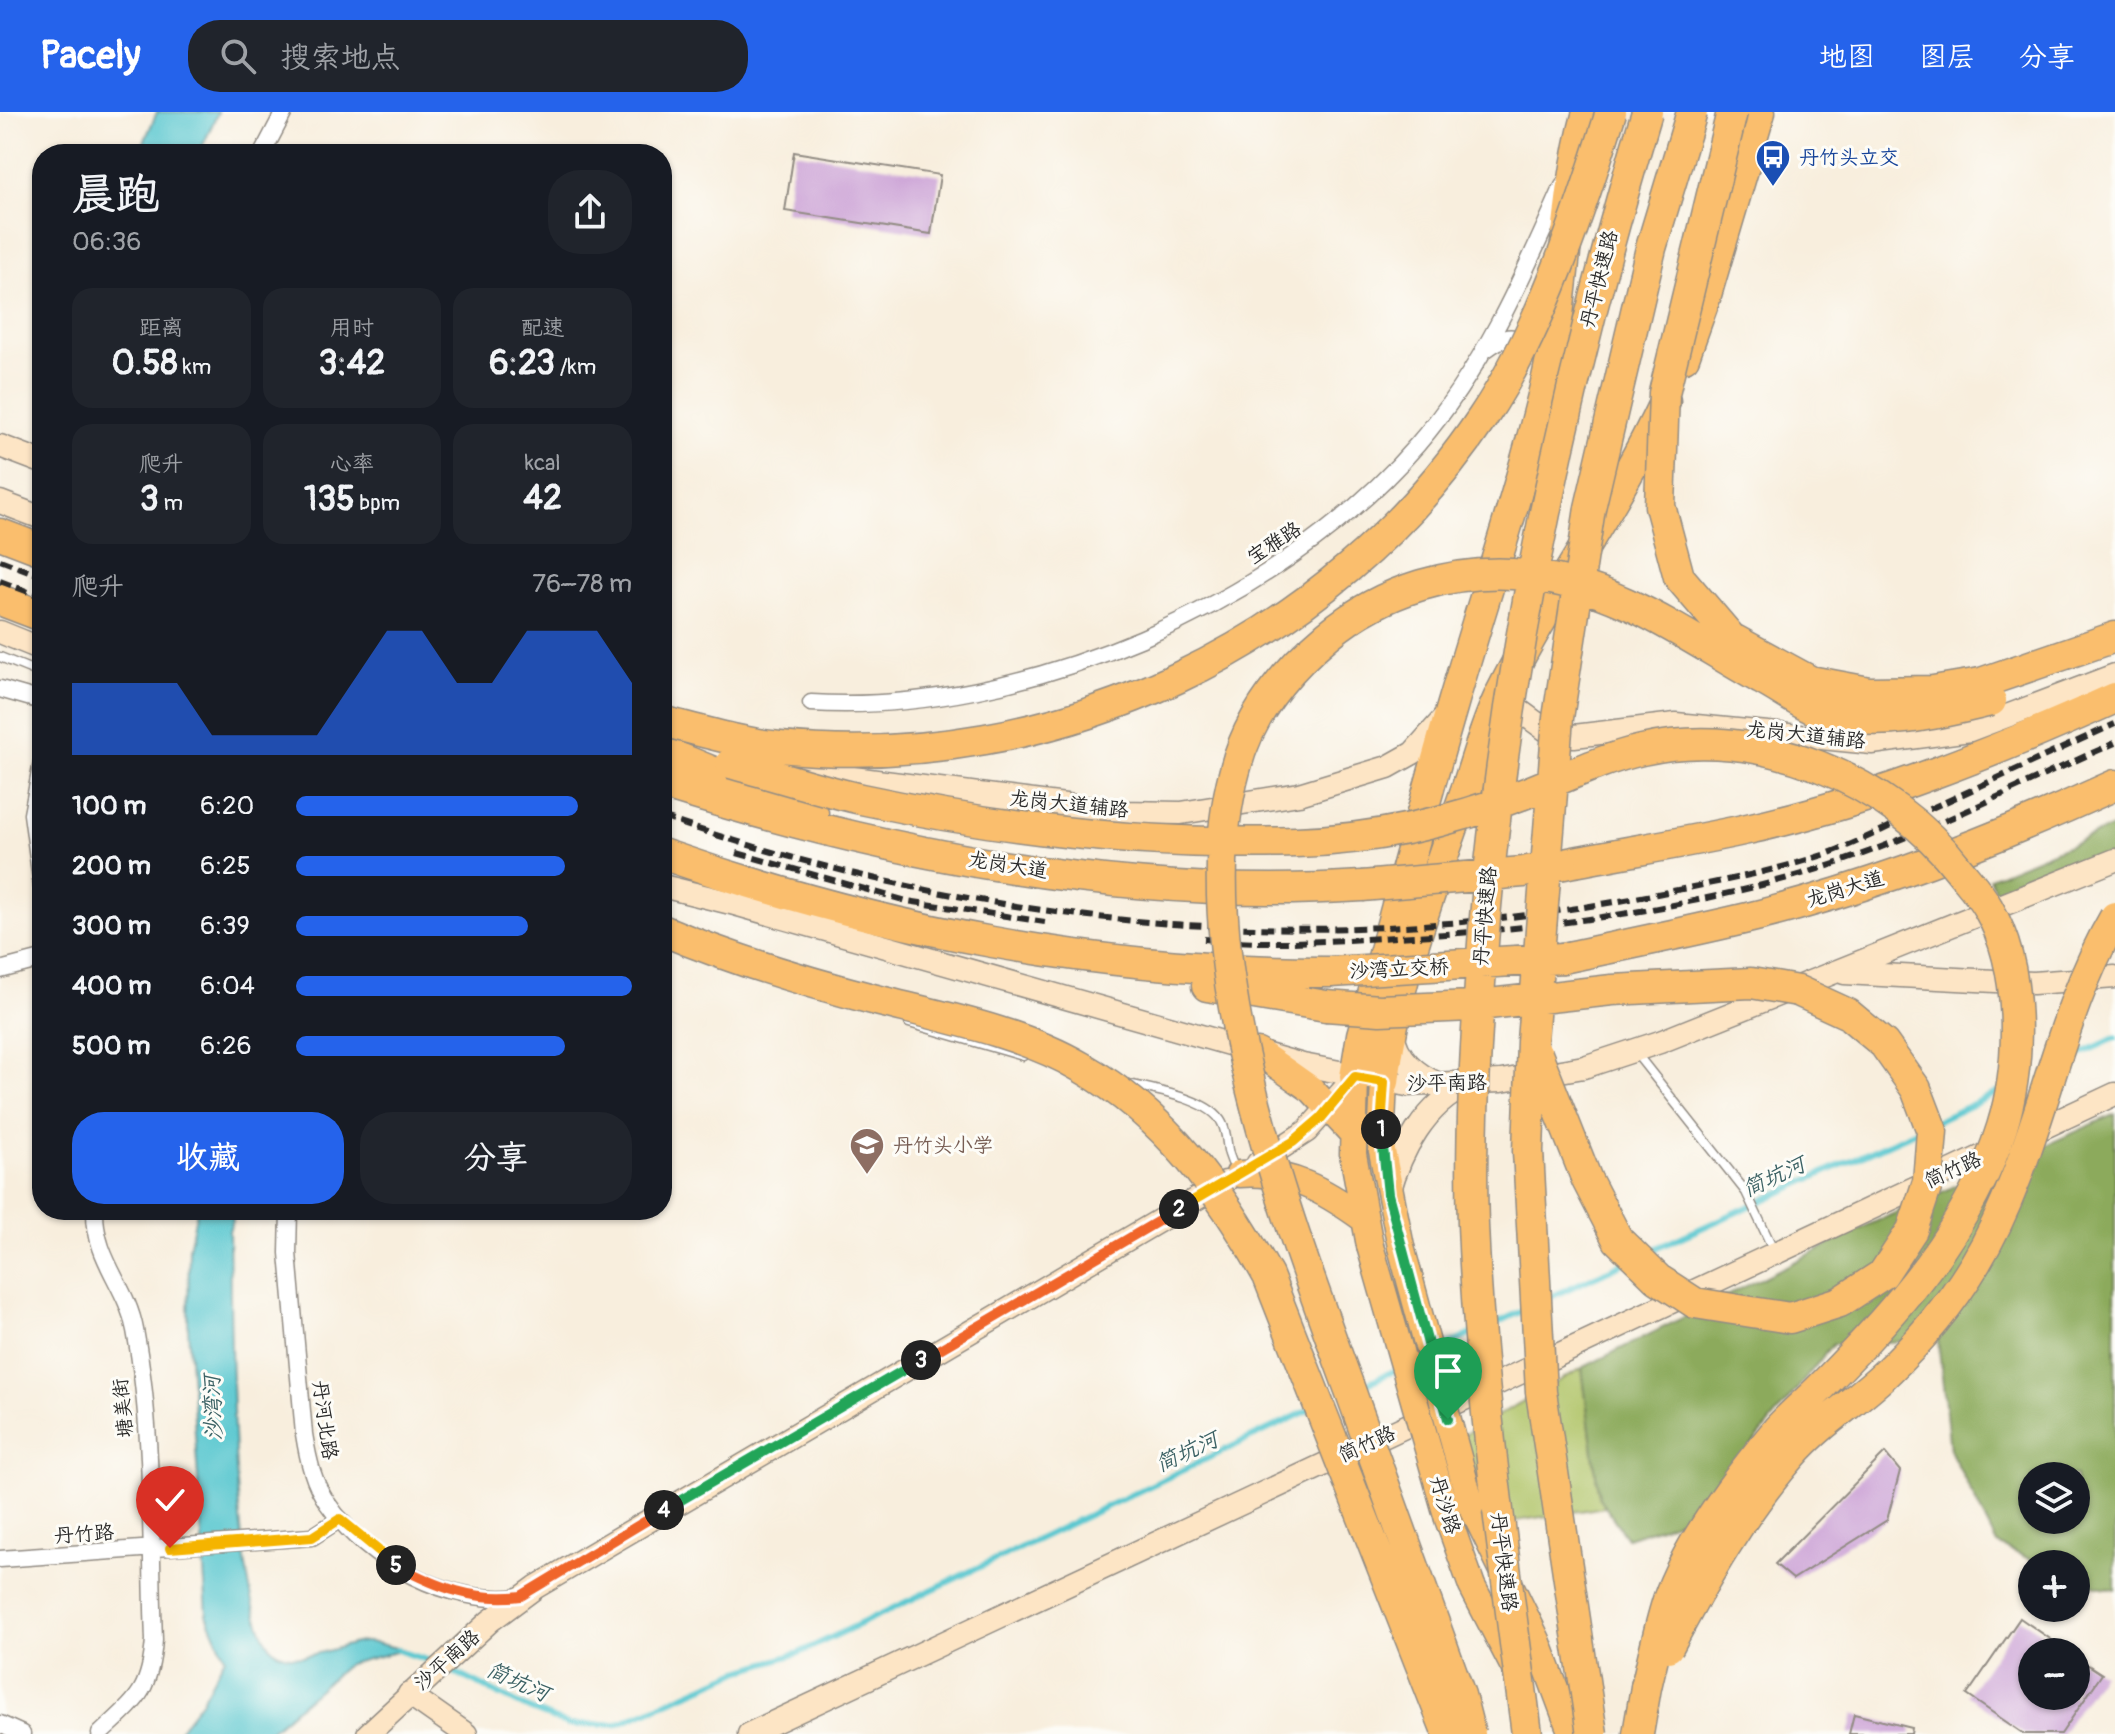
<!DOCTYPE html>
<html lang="zh">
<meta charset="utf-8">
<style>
:root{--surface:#171b24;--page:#20242c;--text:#f1f3f6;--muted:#9ea1a6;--accent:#2563eb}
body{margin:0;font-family:Pangolin,"LXGW WenKai TC",sans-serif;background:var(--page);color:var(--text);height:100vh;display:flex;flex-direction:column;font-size:30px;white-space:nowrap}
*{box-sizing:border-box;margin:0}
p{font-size:26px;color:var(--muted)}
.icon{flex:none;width:44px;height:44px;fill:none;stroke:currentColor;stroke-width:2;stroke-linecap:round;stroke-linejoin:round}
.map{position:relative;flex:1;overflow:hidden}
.details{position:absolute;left:32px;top:32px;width:640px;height:1076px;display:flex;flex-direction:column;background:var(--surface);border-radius:32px;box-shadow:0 2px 6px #0004}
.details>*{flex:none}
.buttons{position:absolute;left:2018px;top:1350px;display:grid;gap:16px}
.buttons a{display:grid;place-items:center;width:72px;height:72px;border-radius:50%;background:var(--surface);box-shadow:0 2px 6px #0004;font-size:40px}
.pin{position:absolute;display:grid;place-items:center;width:68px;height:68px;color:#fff;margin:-82px -34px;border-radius:50% 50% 50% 0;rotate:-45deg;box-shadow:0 0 8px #0007}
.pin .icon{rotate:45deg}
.km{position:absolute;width:40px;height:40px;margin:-20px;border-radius:50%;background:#222;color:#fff;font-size:22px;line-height:40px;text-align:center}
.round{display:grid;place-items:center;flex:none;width:84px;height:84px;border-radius:32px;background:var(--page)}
.summary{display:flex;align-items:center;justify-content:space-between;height:136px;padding:0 40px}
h1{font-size:44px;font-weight:700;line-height:60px}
.figures{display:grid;grid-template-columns:repeat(3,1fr);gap:12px;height:136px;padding:8px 40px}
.figures div{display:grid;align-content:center;border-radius:20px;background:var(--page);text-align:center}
.figures b{font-size:34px;font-weight:700}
.figures small{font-size:22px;font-weight:400}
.figures p{font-size:22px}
.chart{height:224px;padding:16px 40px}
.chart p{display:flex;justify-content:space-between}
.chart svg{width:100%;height:144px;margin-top:8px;fill:var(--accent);opacity:.7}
.cta{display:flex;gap:16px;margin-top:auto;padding:16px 40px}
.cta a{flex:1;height:92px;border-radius:32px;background:var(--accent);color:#fff;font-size:32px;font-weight:700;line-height:92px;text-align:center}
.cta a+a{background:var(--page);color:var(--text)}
ul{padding:0 40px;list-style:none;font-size:26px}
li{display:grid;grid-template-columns:128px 96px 1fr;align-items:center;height:60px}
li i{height:20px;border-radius:10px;background:var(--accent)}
header{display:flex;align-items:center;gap:48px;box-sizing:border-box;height:112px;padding:0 40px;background:var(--accent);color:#fff}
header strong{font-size:38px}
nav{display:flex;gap:44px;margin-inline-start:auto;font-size:28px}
.search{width:560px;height:72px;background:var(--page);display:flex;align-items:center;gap:20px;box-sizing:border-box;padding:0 28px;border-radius:32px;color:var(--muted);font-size:30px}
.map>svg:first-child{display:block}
.green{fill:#b0c468;stroke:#6e784a;stroke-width:2}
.forest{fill:#8caa5c;stroke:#5c6a44;stroke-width:2;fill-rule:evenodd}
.water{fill:#5bc8d0;stroke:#437a7e;stroke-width:2}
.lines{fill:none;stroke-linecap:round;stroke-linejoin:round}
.stream{stroke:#5bc8d0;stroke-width:6}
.building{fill:#cba1d6}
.lane-casing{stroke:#928c84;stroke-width:11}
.street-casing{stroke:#928c84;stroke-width:19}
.secondary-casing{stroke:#928c84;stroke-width:25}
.primary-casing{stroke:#928c84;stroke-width:29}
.highway-casing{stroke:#928c84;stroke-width:33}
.lane{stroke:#fff;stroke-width:8}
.street{stroke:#fff;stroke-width:16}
.secondary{stroke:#fde5c5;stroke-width:22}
.primary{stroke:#fabe6d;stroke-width:26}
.highway{stroke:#fabe6d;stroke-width:30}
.rail{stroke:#2b2b2b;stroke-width:6;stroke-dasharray:12 6;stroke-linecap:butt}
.primary-bridge-casing{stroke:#928c84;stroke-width:29;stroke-linecap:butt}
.highway-bridge-casing{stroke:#928c84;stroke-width:33;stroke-linecap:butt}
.primary-bridge{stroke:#fabe6d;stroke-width:26}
.highway-bridge{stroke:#fabe6d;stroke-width:30}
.split-1-casing{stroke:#fff;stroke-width:16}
.split-2-casing{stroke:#fff;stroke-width:16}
.split-3-casing{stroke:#fff;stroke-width:16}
.split-4-casing{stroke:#fff;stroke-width:16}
.split-5-casing{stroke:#fff;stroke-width:16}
.split-6-casing{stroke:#fff;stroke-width:16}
.split-1{stroke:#22a559;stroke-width:10}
.split-2{stroke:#f5b400;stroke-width:10}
.split-3{stroke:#f0652b;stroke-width:10}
.split-4{stroke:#22a559;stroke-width:10}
.split-5{stroke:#f0652b;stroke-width:10}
.split-6{stroke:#f5b400;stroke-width:10}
.labels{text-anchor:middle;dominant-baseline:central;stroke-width:6;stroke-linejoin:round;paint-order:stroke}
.transit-label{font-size:20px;fill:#164399;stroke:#fdfcf7;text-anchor:start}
.street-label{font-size:20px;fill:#2b2b2b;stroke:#fdfcf7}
.education-label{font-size:20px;fill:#785e54;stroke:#fdfcf7;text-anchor:start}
.water-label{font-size:22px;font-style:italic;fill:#3c6265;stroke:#fdfcf7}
</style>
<header>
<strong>Pacely</strong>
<div class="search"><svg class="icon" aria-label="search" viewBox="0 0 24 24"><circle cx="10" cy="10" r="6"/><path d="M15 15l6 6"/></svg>搜索地点</div>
<nav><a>地图</a><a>图层</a><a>分享</a></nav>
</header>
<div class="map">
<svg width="2115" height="1622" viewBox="0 0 2115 1622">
<rect width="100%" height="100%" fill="#fdfcf7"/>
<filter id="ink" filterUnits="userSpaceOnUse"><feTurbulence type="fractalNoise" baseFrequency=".0125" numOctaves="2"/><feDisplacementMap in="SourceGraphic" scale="16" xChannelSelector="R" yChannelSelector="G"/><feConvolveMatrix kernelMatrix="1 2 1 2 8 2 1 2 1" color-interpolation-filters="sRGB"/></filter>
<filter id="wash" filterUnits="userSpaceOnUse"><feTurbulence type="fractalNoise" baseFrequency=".006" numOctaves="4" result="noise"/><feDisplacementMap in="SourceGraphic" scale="32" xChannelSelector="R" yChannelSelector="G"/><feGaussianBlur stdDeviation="1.8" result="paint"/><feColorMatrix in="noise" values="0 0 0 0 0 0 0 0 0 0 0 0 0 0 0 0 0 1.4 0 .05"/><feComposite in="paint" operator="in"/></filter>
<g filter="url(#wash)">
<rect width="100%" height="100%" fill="#f8eedd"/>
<path class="green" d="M1582 1256 1599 1386 1605 1395 1484 1414 1463 1323Z"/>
<path class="forest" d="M2115 714V742L1997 784 1990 766Z
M2115 1002V1478L2076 1469V1452H2040L1997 1432 1950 1338 1938 1228 1833 1232 1696 1403 1627 1426 1599 1386 1582 1256 1866 1114ZM2032 1364H2076V1408H2032Z"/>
<path class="water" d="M157 0H218L199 42H139Z
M197 1098H235L229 1119C231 1182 227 1519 279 1541 302 1552 338 1533 362 1530 375 1529 391 1535 404 1538L348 1552 266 1622H176L202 1588 225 1545 207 1503 188 1216 189 1136Z"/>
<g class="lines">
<path class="stream" d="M2068 948 2115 926
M1937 1009 1999 980
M1646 1141 1923 1016
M1544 1188 1628 1149
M1490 1214 1527 1197
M1436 1239 1472 1222
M1359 1275 1396 1258
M397 1538 436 1551
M446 1556 531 1598 569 1613 617 1612 739 1559 799 1541 1309 1298"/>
</g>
<g id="blocks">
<path class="building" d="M794 40 940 63 931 122 785 99Z
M1885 1341 1900 1359 1887 1408 1793 1467 1775 1452Z
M2020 1506 2069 1540H2032V1584H2076V1545L2102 1562 2061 1622H2024L1967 1583Z
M1854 1602 1912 1616 1911 1622H1849Z"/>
</g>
</g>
<g filter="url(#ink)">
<use href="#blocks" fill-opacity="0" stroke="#928c84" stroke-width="2"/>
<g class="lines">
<g class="lane-casing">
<path id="lane" d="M0 545 42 562
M909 911 1023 944
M1635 940 1746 1080 1775 1141
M1125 971C1151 978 1210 986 1222 1011 1230 1027 1223 1037 1236 1058"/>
</g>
<g class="street-casing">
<path id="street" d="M262 42 284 0
M1485 238C1503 224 1512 221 1532 233
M0 577 42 589
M811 591C1021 604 1280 492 1417 333 1483 257 1523 165 1563 74
M42 650 32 702 42 775
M0 858 42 847
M95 1098C94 1148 127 1173 135 1218 154 1319 150 1426 154 1528 150 1580 137 1587 100 1622
M289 1098 288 1141 304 1322C308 1347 313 1371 328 1392 367 1450 450 1494 520 1485
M0 1447 312 1425 340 1407
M0 1612 22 1622"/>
</g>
<g class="secondary-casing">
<path id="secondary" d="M0 334 42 350
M0 390 42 406
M0 520 42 537
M1501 585 1546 618 1574 624 1676 612 1872 631 1970 618 2115 563
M798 659 1121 700 1181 701 1299 682 1388 655 1413 641 1444 606
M662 774 731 791 1303 953 1407 973 1501 969 1584 955 1660 930 2115 748
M1844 861 2033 871 2115 865
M1393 920C1396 946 1417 963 1439 972
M1258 1051 1307 1019 1355 965
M1389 1081C1400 1040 1426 991 1467 974
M409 1582 466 1622
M368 1622 490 1509 536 1475 1225 1070
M749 1622 2115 982"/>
</g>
<g class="primary-casing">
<path id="primary" d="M1258 940 1312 978 1352 1021
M1355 965 1353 1042 1370 1134
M1384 970 1381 1034 1401 1135
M1239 1062C1289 1058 1324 1078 1364 1107
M1471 1393 1537 1528 1572 1622
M1448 1407 1472 1474 1515 1557"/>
</g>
<g class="highway-casing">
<path id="highway" d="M1684 245 1705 186 1760 0
M0 422 42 438
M0 488 42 504
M1981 571 2115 525
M662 639 813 701
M662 672C886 742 1127 790 1362 774
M662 742C885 819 1095 860 1331 860
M1564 752C1624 740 1684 731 1743 718 1869 691 1998 639 2115 586
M1563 846C1629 832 1695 819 1760 803 1882 772 2001 725 2115 673
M1207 874 1326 894
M1355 965 1362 923C1392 814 1420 704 1452 595 1483 488 1519 383 1545 275 1567 184 1563 90 1588 0
M1384 970C1394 873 1432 776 1464 684 1476 650 1485 613 1501 581 1551 481 1618 391 1665 289
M1638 1622 1646 1575"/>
</g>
<use href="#lane" class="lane"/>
<use href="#street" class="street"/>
<use href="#secondary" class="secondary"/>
<use href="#primary" class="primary"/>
<use href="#highway" class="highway"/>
<path class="rail" d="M0 448 42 464
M0 469 42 485
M662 705C986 817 1320 849 1657 782 1713 771 1772 760 1826 742 1852 733 1877 720 1902 709 1974 678 2044 644 2115 612
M737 741 907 789 1045 810
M1204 827C1269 833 1332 829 1397 825 1545 817 1690 798 1831 753 1929 721 2021 672 2115 631"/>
<g class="primary-bridge-casing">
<path id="primary-bridge" d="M1370 1134 1448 1407
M1401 1135 1471 1393"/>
</g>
<g class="highway-bridge-casing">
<path id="highway-bridge" d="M1732 0 1664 281 1660 394 1679 465 1731 526 1810 569 1869 580 1933 579 1981 571
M662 609C701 619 740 631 780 635 1054 663 1331 533 1483 305 1540 221 1581 97 1611 0
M731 651C774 663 817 677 861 687 1002 717 1152 734 1296 730 1374 728 1454 709 1526 681 1564 666 1602 647 1642 638 1758 611 1890 667 1961 760 1970 771 1981 783 1988 796 2023 856 2022 950 2002 1015 1971 1115 1898 1197 1825 1271 1810 1287 1792 1301 1777 1318 1738 1365 1688 1430 1668 1488 1659 1516 1653 1546 1646 1575
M1362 774 1523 760 1562 752
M662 818C733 848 806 870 880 889 944 905 1024 921 1081 955 1167 1004 1221 1080 1268 1164L1448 1622
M1331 860 1563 846
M1326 894 1380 898 1471 894 1612 878 1751 871 1798 879 1848 902 1884 932 1916 977 1932 1019 1928 1070 1912 1118 1883 1162 1840 1190 1790 1206 1695 1191 1658 1167 1618 1128 1587 1068 1537 942
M1668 1535C1704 1467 1742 1400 1793 1342 1820 1311 1854 1291 1884 1263 1918 1231 1951 1192 1975 1152 2040 1044 2052 913 2115 805
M1470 1622 1460 1583C1424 1482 1387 1380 1350 1278 1287 1106 1185 840 1235 658 1249 602 1285 559 1328 523 1382 478 1456 455 1526 463 1621 474 1681 522 1761 567 1782 578 1805 596 1827 602 1881 616 1938 602 1991 589
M1527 1622C1505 1453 1480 1284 1473 1113 1470 1028 1475 942 1481 857 1501 566 1563 279 1647 0
M1592 1622 1541 1280 1528 1039 1532 929 1558 606 1590 396 1651 136 1692 0"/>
</g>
<use href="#primary-bridge" class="primary-bridge"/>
<use href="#highway-bridge" class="highway-bridge"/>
</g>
</g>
<g class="lines" filter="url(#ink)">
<g class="split-1-casing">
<path id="split-1" d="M1381 1017 1388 1082 1448 1307"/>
</g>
<g class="split-2-casing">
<path id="split-2" d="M1179 1097 1293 1030 1321 1006 1355 965 1384 970 1381 1017"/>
</g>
<g class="split-3-casing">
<path id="split-3" d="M921 1248 1179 1097"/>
</g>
<g class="split-4-casing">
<path id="split-4" d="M664 1398 921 1248"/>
</g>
<g class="split-5-casing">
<path id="split-5" d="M396 1453C437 1475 475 1490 521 1484L664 1398"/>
</g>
<g class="split-6-casing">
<path id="split-6" d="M170 1436 312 1425 340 1407 396 1453"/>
</g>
<use href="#split-1" class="split-1"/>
<use href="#split-2" class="split-2"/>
<use href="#split-3" class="split-3"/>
<use href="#split-4" class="split-4"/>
<use href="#split-5" class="split-5"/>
<use href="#split-6" class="split-6"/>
</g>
<defs>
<g id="bus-pin" transform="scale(1.8)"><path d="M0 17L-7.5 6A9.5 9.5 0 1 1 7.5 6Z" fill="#1a4fb4" stroke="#fdfcf7"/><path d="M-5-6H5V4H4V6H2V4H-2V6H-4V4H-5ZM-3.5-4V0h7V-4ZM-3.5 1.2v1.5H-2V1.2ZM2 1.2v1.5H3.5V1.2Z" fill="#fff"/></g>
<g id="school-pin" transform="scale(1.8)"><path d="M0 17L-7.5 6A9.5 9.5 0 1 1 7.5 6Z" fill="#8d6e63" stroke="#fdfcf7"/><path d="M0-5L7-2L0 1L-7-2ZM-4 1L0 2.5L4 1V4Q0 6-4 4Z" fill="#fff"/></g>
</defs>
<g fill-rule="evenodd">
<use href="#bus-pin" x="1773" y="45"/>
<use href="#school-pin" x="867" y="1033"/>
</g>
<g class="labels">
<g class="transit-label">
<text x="1799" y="45">丹竹头立交</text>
</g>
<g class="street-label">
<text transform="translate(1599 167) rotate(-76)">丹平快速路</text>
<text transform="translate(1274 431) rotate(-33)">宝雅路</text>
<text transform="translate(1806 623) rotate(6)">龙岗大道辅路</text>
<text transform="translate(1069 692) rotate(6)">龙岗大道辅路</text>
<text transform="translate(1008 753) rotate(9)">龙岗大道</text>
<text transform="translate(1845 777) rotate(-17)">龙岗大道</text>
<text transform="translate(1485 804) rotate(-85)">丹平快速路</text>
<text transform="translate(1399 857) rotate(-3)">沙湾立交桥</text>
<text transform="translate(1447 971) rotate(-1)">沙平南路</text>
<text transform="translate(1953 1058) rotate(-25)">简竹路</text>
<text transform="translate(123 1296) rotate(-96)">塘美街</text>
<text transform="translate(325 1308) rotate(82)">丹河北路</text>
<text transform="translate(1367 1332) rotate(-25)">简竹路</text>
<text transform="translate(1445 1393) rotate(73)">丹沙路</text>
<text transform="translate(84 1422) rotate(-4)">丹竹路</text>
<text transform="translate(1504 1450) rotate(83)">丹平快速路</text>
<text transform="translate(447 1548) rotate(-42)">沙平南路</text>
</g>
<g class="education-label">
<text x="893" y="1033">丹竹头小学</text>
</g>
<g class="water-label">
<text transform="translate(1774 1065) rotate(-25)">简坑河</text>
<text transform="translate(213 1296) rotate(-92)">沙湾河</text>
<text transform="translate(1187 1340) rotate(-25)">简坑河</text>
<text transform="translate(518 1570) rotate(24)">简坑河</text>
</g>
</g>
</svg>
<div class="buttons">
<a><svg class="icon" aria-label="layers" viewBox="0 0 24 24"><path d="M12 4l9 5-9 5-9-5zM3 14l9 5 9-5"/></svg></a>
<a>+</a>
<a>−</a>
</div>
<div class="pin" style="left:1448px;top:1307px;background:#1e9e55"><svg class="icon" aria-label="arrive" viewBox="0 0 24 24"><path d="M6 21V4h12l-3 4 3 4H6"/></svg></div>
<div class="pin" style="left:170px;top:1436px;background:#d93025"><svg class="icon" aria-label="check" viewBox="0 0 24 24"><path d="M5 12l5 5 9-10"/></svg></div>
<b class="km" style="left:1381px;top:1017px">1</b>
<b class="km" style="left:1179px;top:1097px">2</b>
<b class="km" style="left:921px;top:1248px">3</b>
<b class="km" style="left:664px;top:1398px">4</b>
<b class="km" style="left:396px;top:1453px">5</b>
<section class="details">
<div class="summary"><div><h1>晨跑</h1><p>06:36</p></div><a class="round"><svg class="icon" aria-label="share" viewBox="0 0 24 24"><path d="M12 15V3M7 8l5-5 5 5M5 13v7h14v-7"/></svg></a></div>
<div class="figures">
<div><p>距离</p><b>0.58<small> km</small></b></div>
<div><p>用时</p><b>3:42</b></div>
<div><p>配速</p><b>6:23<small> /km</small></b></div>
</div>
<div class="figures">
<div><p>爬升</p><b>3<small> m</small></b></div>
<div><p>心率</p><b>135<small> bpm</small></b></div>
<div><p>kcal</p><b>42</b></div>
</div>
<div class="chart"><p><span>爬升</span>76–78 m</p>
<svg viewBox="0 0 160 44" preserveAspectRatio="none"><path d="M0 44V22L10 22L20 22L30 22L40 38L50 38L60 38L70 38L80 22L90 6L100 6L110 22L120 22L130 6L140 6L150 6L160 22V44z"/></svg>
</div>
<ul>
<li><b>100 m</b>6:20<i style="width:84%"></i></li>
<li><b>200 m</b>6:25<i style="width:80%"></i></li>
<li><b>300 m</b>6:39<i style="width:69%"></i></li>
<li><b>400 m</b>6:04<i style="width:100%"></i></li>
<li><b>500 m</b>6:26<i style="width:80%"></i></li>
</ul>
<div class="cta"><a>收藏</a><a>分享</a></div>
</section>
</div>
